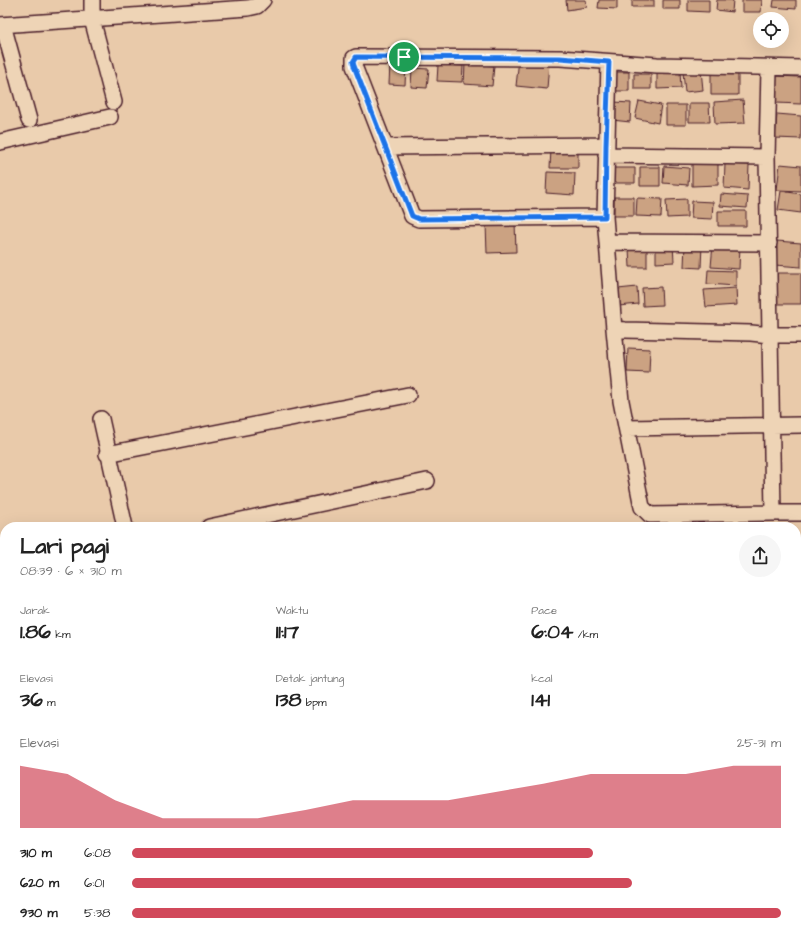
<!DOCTYPE html>
<html lang="id">
<meta charset="utf-8">
<style>
:root{--surface:#fff;--page:#f6f6f6;--text:#222;--muted:#767676;--accent:#d1495b}
body{margin:0;font-family:"Architects Daughter",sans-serif;background:var(--page);color:var(--text);height:100vh;display:flex;flex-direction:column;font-size:15px;white-space:nowrap}
*{box-sizing:border-box;margin:0}
p{font-size:13px;color:var(--muted)}
.icon{flex:none;width:22px;height:22px;fill:none;stroke:currentColor;stroke-width:2;stroke-linecap:round;stroke-linejoin:round}
.map{position:relative;flex:1;overflow:hidden}
.panel{position:absolute;left:0px;top:522px;width:801px;height:414px;display:flex;flex-direction:column;background:var(--surface);border-radius:16px 16px 0 0;box-shadow:0 4px 16px #0002}
.panel>*{flex:none}
.fabs{position:absolute;left:753px;top:12px;display:grid;gap:8px}
.fabs a{display:grid;place-items:center;width:36px;height:36px;border-radius:50%;background:var(--surface);box-shadow:0 4px 16px #0002;font-size:20px}
.pin{position:absolute;display:grid;place-items:center;width:34px;height:34px;color:#fff;margin:-17px;border:2px solid #fff;border-radius:50%;box-shadow:0 1px 4px #0007}
.round{display:grid;place-items:center;flex:none;width:42px;height:42px;border-radius:21px;background:var(--page)}
.summary{display:flex;align-items:center;justify-content:space-between;height:68px;padding:0 20px}
h1{font-size:22px;font-weight:800;line-height:30px}
.metrics{display:grid;grid-template-columns:repeat(3,1fr);gap:6px;height:68px;padding:4px 20px}
.metrics div{display:grid;align-content:center}
.metrics b{font-size:20px;font-weight:800}
.metrics small{font-size:11px;font-weight:400}
.metrics p{font-size:11px}
.chart{height:112px;padding:8px 20px}
.chart p{display:flex;justify-content:space-between}
.chart svg{width:100%;height:72px;margin-top:4px;fill:var(--accent);opacity:.7}
ul{padding:0 20px;list-style:none;font-size:13px}
li{display:grid;grid-template-columns:64px 48px 1fr;align-items:center;height:30px}
li i{height:10px;border-radius:5px;background:var(--accent)}
.map>svg:first-child{display:block}
.building{fill:#cba282;stroke:#4a1f2b}
.lines{fill:none;stroke-linecap:round;stroke-linejoin:round}
.street-casing{stroke:#4a1f2b;stroke-width:18}
.secondary-casing{stroke:#4a1f2b;stroke-width:24}
.street{stroke:#eed4b6;stroke-width:15}
.secondary{stroke:#eed4b6;stroke-width:21}
.route-casing{stroke:#fff;stroke-width:8}
.route{stroke:#1a73e8;stroke-width:5}
</style>
<div class="map">
<svg width="801" height="936" viewBox="0 0 801 936">
<rect width="100%" height="100%" fill="#e9caaa"/>
<filter id="ink" filterUnits="userSpaceOnUse"><feTurbulence type="fractalNoise" baseFrequency=".025" numOctaves="2"/><feDisplacementMap in="SourceGraphic" scale="8" xChannelSelector="R" yChannelSelector="G"/><feConvolveMatrix kernelMatrix="1 2 1 2 8 2 1 2 1" color-interpolation-filters="sRGB"/></filter>
<g filter="url(#ink)">
<path class="building" d="M566 0H586L587 7 567 10Z
M599 0H617V9L598 8Z
M632 0H654V7H632Z
M663 0H680V9H663Z
M688 0H709V12L688 11Z
M717 0H733L732 12 716 10Z
M742 0H762L761 12H742Z
M774 0H796V9L773 7Z
M519 59 549 62 547 89 516 86Z
M390 64 406 65 405 85 389 84Z
M465 64 494 66 492 86 464 84Z
M438 65 463 66 462 82 437 81Z
M412 68 429 69 427 88 411 87Z
M701 70 703 90 685 92 683 72Z
M657 71H680L681 88 657 89Z
M612 72H629V91H612Z
M634 74H651V89H634Z
M711 74H738V95H711Z
M776 76 801 77V104L776 103Z
M743 100 745 123 715 124 714 102Z
M639 101 661 105 658 123 635 118Z
M614 102 631 103 630 122 612 120Z
M689 103H709L710 122H689Z
M666 105H686V125H666Z
M777 114 801 116V139L775 138Z
M551 149H578V168H550Z
M692 164H718V185L692 186Z
M725 164 749 165 748 190 724 188Z
M780 164 801 166V191L777 190Z
M664 166 689 168 688 185 663 183Z
M640 167H660V186H640Z
M613 168H635V183H612Z
M547 172 575 173 574 195 546 193Z
M781 191 801 194V213L778 210Z
M721 194 748 196 747 208 720 206Z
M614 197H634V216H614Z
M637 198 662 199 661 217 636 216Z
M687 199V217L667 218 666 200Z
M692 201 713 202 712 219 691 218Z
M718 211H746V226H718Z
M515 222 516 252 487 253 486 224Z
M777 241 801 243V267L775 265Z
M685 243 702 244 701 268 684 267Z
M673 244 674 262 656 263V245Z
M713 244 740 245 739 269 711 267Z
M647 247V267H630L629 248Z
M708 270 736 271V286L707 284Z
M775 273H801V304H775Z
M637 287 638 304 619 306 618 289Z
M661 287 662 305 643 306 642 288Z
M736 288 737 305 706 307 704 290Z
M628 348 650 349 649 373 627 372Z
M0 783 5 784V818H0Z"/>
<g class="lines">
<g class="street-casing">
<path id="street" d="M92 0V19L114 102
M0 25 248 8 257 6 263 0
M3 25 29 120
M609 62 605 217 614 329 625 330 751 333 770 335 767 157 769 69
M0 142 110 117
M386 147 606 145
M606 155 767 157
M605 217 419 219 412 216 354 66V58L356 57 560 58 657 65 801 68
M608 242 769 243
M614 329 621 401 642 507 650 515 773 513 770 335H801
M101 419 125 527
M627 428 801 425
M107 454 408 395
M773 513H801
M209 527 427 481"/>
</g>
<g class="secondary-casing">
<path id="secondary" d="M796 711H801
M0 743H5"/>
</g>
<use href="#street" class="street"/>
<use href="#secondary" class="secondary"/>
</g>
</g>
<g class="lines" filter="url(#ink)">
<g class="route-casing">
<path id="route" d="M356 57 560 58 609 62 606 145 605 217 419 219 412 216 354 66 353 62Z"/>
</g>
<use href="#route" class="route"/>
</g>
</svg>
<div class="fabs">
<a><svg class="icon" aria-label="locate" viewBox="0 0 24 24"><circle cx="12" cy="12" r="6"/><path d="M12 2v4M12 18v4M2 12h4M18 12h4"/></svg></a>
</div>
<div class="pin" style="left:404px;top:57px;background:#1e9e55"><svg class="icon" aria-label="arrive" viewBox="0 0 24 24"><path d="M6 21V4h12l-3 4 3 4H6"/></svg></div>
<section class="panel">
<div class="summary"><div><h1>Lari pagi</h1><p>08:39 · 6 × 310 m</p></div><a class="round"><svg class="icon" aria-label="share" viewBox="0 0 24 24"><path d="M12 15V3M7 8l5-5 5 5M5 13v7h14v-7"/></svg></a></div>
<div class="metrics">
<div><p>Jarak</p><b>1.86<small> km</small></b></div>
<div><p>Waktu</p><b>11:17</b></div>
<div><p>Pace</p><b>6:04<small> /km</small></b></div>
</div>
<div class="metrics">
<div><p>Elevasi</p><b>36<small> m</small></b></div>
<div><p>Detak jantung</p><b>138<small> bpm</small></b></div>
<div><p>kcal</p><b>141</b></div>
</div>
<div class="chart"><p><span>Elevasi</span>25–31 m</p>
<svg viewBox="0 0 160 44" preserveAspectRatio="none"><path d="M0 44V6L10 11L20 27L30 38L40 38L50 38L60 33L70 27L80 27L90 27L100 22L110 17L120 11L130 11L140 11L150 6L160 6V44z"/></svg>
</div>
<ul>
<li><b>310 m</b>6:08<i style="width:71%"></i></li>
<li><b>620 m</b>6:01<i style="width:77%"></i></li>
<li><b>930 m</b>5:38<i style="width:100%"></i></li>
</ul>
</section>
</div>
